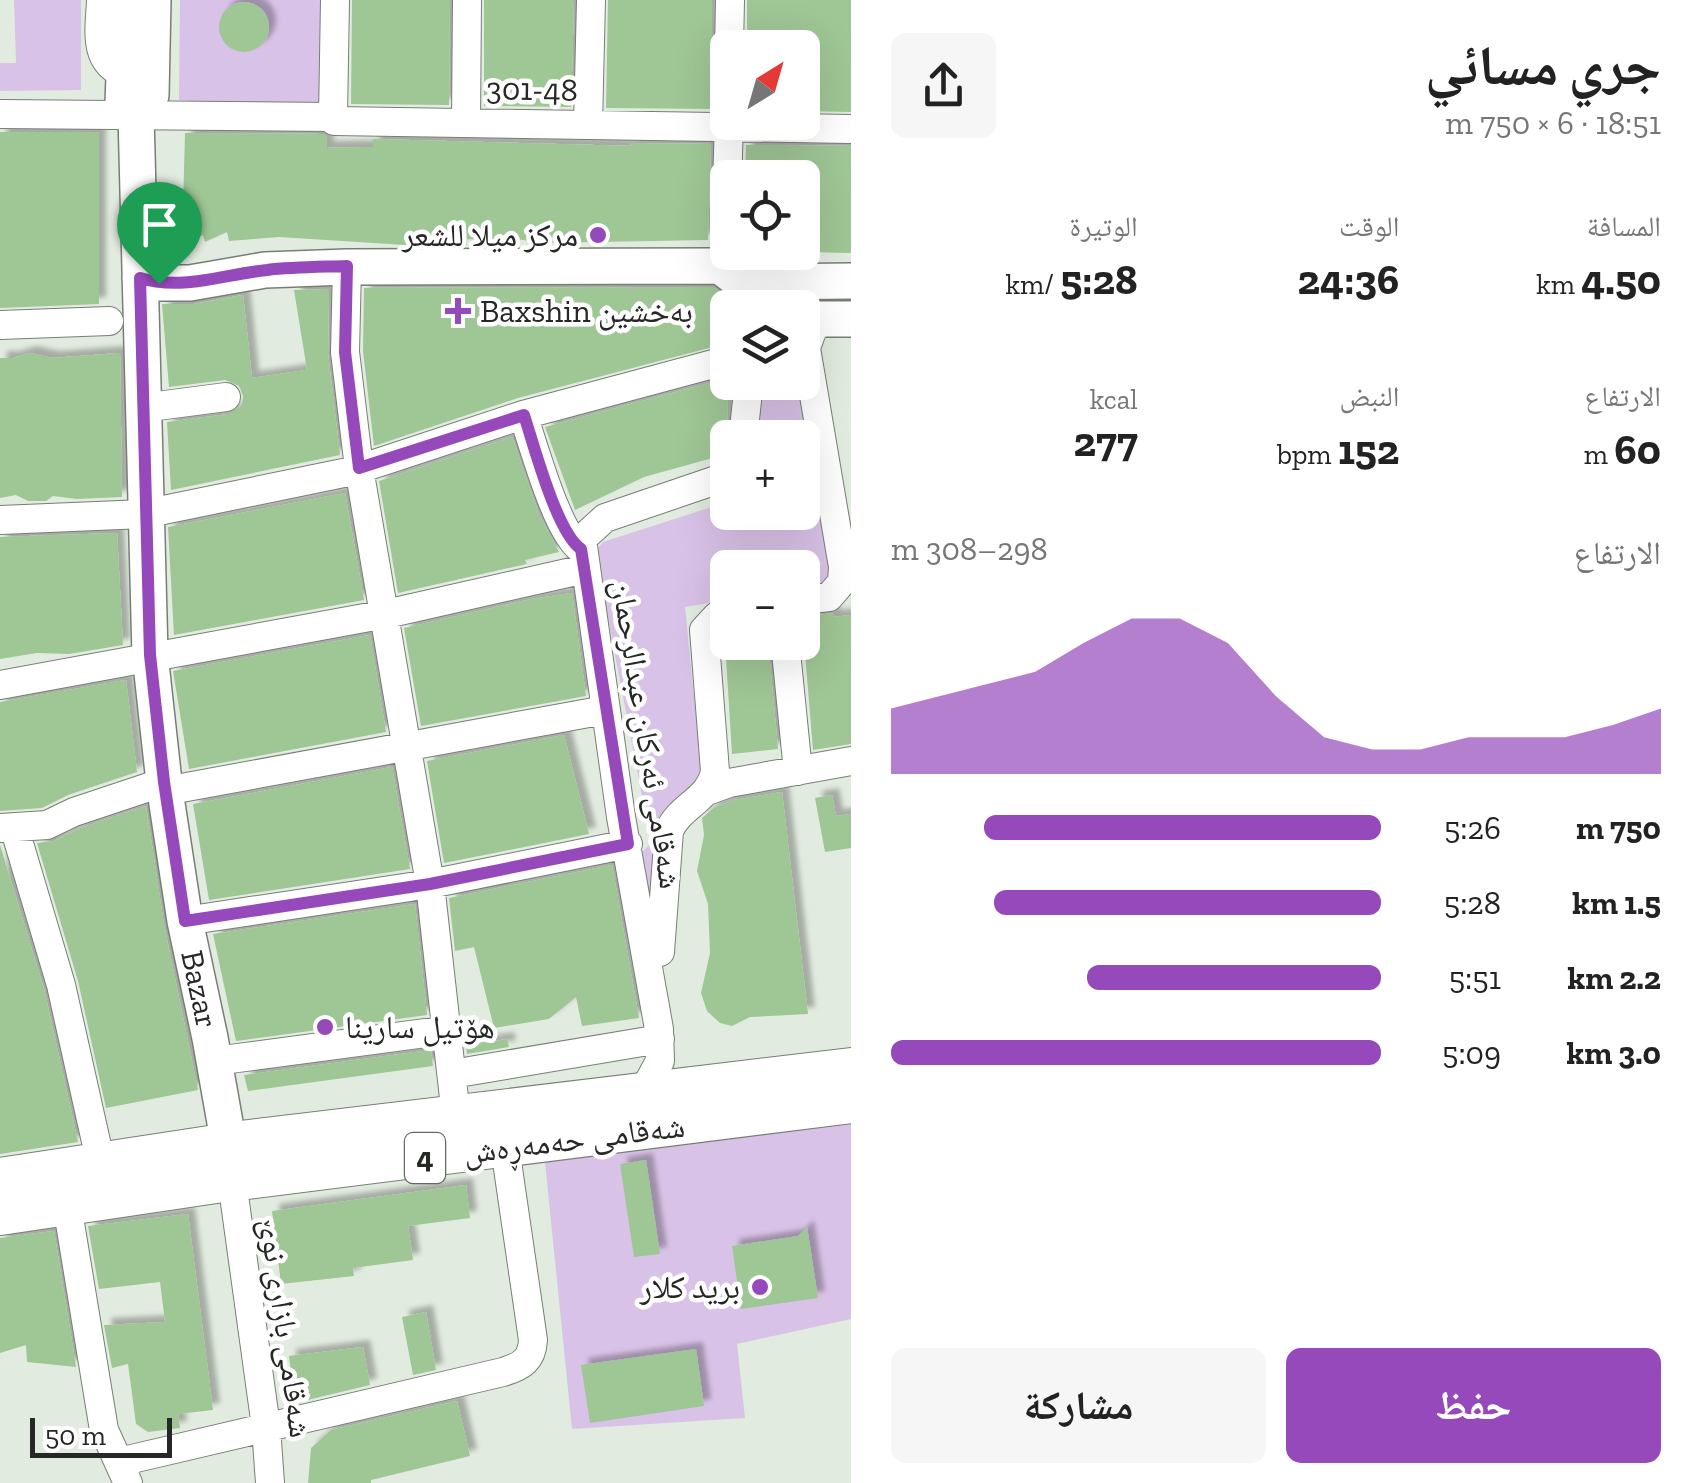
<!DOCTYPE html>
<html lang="ar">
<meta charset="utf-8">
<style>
:root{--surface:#fff;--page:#f6f6f6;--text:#222;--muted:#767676;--accent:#9549bb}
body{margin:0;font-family:"Zilla Slab","Noto Naskh Arabic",serif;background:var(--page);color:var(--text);direction:rtl;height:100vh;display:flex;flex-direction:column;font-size:38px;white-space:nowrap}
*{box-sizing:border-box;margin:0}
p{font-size:32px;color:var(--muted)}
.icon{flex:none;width:55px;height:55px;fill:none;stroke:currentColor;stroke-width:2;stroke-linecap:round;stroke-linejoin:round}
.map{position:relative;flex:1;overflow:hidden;direction:ltr}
.panel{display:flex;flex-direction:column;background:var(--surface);width:850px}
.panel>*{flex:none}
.needle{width:65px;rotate:37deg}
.tools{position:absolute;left:710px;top:30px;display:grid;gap:20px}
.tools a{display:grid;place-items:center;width:110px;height:110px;border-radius:15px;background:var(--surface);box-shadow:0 10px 40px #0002;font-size:50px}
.scale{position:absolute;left:30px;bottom:25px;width:142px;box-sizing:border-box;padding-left:10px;border:5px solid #252824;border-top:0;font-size:28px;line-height:35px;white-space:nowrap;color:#252824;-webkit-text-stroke:8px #fff;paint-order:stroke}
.pin{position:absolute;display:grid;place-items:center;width:85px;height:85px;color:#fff;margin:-102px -42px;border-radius:50% 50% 50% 0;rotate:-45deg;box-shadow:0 0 10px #0007}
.pin .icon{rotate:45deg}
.round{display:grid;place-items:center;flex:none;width:105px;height:105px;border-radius:15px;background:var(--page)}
.headline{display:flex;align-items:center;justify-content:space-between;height:170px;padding:0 40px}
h1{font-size:55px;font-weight:800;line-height:75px}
.metrics{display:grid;grid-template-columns:repeat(3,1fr);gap:15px;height:170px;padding:10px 40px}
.metrics div{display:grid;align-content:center}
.metrics b{font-size:42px;font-weight:800}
.metrics small{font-size:28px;font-weight:400}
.metrics p{font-size:28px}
.chart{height:280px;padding:20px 40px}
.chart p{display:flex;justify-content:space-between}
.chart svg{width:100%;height:180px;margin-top:10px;fill:var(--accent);opacity:.7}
.cta{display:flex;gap:20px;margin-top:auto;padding:20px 40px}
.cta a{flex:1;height:115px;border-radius:15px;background:var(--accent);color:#fff;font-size:40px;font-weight:800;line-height:115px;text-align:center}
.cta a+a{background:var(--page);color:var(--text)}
ul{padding:0 40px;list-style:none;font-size:32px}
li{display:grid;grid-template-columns:160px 120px 1fr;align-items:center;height:75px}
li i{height:25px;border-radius:12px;background:var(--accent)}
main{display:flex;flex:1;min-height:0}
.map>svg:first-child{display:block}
.green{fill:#d9c2e7}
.building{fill:#9fc695;filter:url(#shadow)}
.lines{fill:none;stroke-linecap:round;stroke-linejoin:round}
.minor-casing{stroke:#777f75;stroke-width:30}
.major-casing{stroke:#777f75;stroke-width:38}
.highway-casing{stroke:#777f75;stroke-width:42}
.minor{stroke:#fff;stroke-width:28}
.major{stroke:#fff;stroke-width:35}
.highway{stroke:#fff;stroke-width:40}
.route-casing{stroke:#fff;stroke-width:20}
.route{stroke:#9549bb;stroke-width:12}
.poi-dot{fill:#9549bb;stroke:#fff;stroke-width:4}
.labels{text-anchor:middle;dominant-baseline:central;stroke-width:9;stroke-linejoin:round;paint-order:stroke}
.shield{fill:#fff;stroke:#666866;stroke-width:2.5}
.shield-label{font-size:30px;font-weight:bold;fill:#252824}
.street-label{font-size:32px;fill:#252824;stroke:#fff}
.poi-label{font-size:32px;fill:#252824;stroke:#fff;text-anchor:end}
</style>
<main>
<section class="panel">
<div class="headline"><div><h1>جري مسائي</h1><p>18:51 · 6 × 750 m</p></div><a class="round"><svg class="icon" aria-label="share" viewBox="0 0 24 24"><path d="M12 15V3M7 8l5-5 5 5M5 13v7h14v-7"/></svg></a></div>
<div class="metrics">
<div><p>المسافة</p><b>4.50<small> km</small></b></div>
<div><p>الوقت</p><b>24:36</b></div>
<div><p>الوتيرة</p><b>5:28<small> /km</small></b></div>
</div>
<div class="metrics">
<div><p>الارتفاع</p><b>60<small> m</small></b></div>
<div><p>النبض</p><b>152<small> bpm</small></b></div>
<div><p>kcal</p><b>277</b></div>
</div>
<div class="chart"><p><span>الارتفاع</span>298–308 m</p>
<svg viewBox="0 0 160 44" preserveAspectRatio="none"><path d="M0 44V28L10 25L20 22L30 19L40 12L50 6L60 6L70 12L80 25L90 35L100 38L110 38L120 35L130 35L140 35L150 32L160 28V44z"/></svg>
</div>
<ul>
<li><b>750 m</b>5:26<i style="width:81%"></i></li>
<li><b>1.5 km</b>5:28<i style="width:79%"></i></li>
<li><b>2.2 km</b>5:51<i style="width:60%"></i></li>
<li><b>3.0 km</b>5:09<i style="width:100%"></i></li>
</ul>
<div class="cta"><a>حفظ</a><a>مشاركة</a></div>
</section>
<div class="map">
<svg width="851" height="1483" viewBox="0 0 851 1483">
<defs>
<filter id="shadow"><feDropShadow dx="7" dy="-7" stdDeviation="2.5" flood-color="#0004"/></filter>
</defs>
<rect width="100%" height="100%" fill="#e2ebe0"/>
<path class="green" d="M14 0H81V90L0 91V63H16Z
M180 0H322L321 112 179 100Z
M760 383H798L833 581 803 590 802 568H728L727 600 685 607 703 784 651 910 638 856 651 843 598 566V548L603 542 727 502 728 512H802V438L757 437Z
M851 1122V1319L737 1344 745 1418 572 1429 545 1162Z"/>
<path class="building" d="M352 0H450L449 105 351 104Z
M484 0H574L571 107 484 106Z
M608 0H712V49L720 63 718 109 606 108Z
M747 0H851V112L802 111V48H747Z
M219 27a25 25 0 1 1 50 0a25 25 0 1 1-50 0Z
M0 132H99V304L0 308Z
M185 133 323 134 327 137V148L373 147V139L632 146 629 143 711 144 708 240 543 243 516 239H467V245L421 246 279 237 229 241 227 232 205 242 203 235 190 242 183 208Z
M746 145 851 146V253L802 252V178H745Z
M713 287 723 295 728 306V343L518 398 374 446 363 351 364 288Z
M329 289 328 354 340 455 171 490 167 422 229 414 242 405 243 396 239 386 225 380 169 387 162 304H194L243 295 252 378 307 370 294 290Z
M30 353 52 358 120 353 122 497 77 499 53 496 46 501H28L16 495 0 498V358H13Z
M728 378 727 454 644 477 575 510 545 427Z
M512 437 539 514 559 552 525 560 527 564 398 593 379 481Z
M345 493 364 600 174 635 168 527Z
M117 533 123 645 69 654 37 653 0 659V537Z
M572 593 586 696 421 726 404 628 532 599Z
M834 613V617L851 615V744L813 750 802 617Z
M370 635 386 732 189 769 173 671Z
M725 642H768L778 749 732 754Z
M126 680 137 772 68 795 42 808 0 811V702Z
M564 735 589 834 444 863 427 761Z
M392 767 410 869 209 900 193 804Z
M782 792 808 1014 750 1017 732 1026 720 1023 707 1011 701 993 710 953 708 904 697 871 704 835 702 818 715 807 734 800Z
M832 795 836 816 851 814V848L825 852 815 798Z
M146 806 164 925 198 1090 106 1108 78 981 37 843 54 841 81 828Z
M0 845 44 989 78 1142 0 1154Z
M612 865 639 1018 582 1026 576 997 549 1019 494 1028 474 947 455 951 449 898Z
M415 904 427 1015 236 1041 213 934Z
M507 1039 509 1047 467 1054 466 1046Z
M431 1050 433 1066 248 1091 244 1075Z
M646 1160 660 1254 634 1257 620 1164Z
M466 1185 470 1218 408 1226 413 1260 353 1268 354 1276 281 1284 272 1211Z
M188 1214 213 1410 178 1414 180 1428 148 1432 136 1424 128 1364 112 1368 104 1325 165 1322 160 1282 99 1289 88 1226Z
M807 1227 818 1298 741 1309 732 1246 798 1236Z
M54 1231 76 1367 27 1362 26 1345 0 1353V1238Z
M426 1312 436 1370 413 1375 402 1317Z
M363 1347 370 1385 299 1402 294 1399 289 1356Z
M696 1349 704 1406 590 1423 581 1365Z
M457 1401 470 1456 371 1480V1483H308L311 1448 331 1430Z"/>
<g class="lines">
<g class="minor-casing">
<path id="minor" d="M101 0C100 29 92 62 125 74
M729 48 730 0
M0 114 333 117 334 121 851 129
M333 117 335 0
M729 122 725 250 731 272
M466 123 467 0
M588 125 591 0
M347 267 345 352 359 468 430 884 456 1116
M0 325 109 321
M142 408 226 397
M523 415C534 446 557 533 581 549
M743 438 749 382
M0 520 144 514 353 471 523 415 728 360
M802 600 829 597 842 582 843 567 806 348 812 331 821 319
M785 642 798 771
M0 685 386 614 585 569
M165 791 605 710
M707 791 729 783 851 761
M1 828 47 825 74 812 164 782
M15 830 61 985 101 1164
M185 921 430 884 628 844
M660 952 669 831C680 805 710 800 715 771L704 630 717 616 728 613
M230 1059 448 1030
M452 1074 660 1039
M641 1096 660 1061 659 1029 621 817 582 539 605 518 728 476
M232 1181 266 1427 270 1483
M67 1205 104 1430 128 1483
M119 1462 503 1372C522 1366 532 1360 533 1340L505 1148"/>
</g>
<g class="major-casing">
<path id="major" d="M127 0 123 103 136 115
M136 115 150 655 165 791 185 921 210 1038 229 1145
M136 115 151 95 153 0
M140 278 159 283H190L265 270 347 267 720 266 741 282 751 308
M748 299 756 286 764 282 851 281
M802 319H851"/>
</g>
<g class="highway-casing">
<path id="highway" d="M0 1178 249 1140 851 1068
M0 1215 216 1183 851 1103"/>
</g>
<use href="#minor" class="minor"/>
<use href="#major" class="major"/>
<use href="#highway" class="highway"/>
</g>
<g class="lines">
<g class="route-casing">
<path id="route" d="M347 266 345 352 359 468 524 415C534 446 557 533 581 549L628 844 430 884 185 921 164 782 150 655 140 278C183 291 224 274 267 270 293 267 320 267 347 266Z"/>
</g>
<use href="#route" class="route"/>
</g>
<g class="poi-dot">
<circle cx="598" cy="235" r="10"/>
<path d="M453 296h10v10h10v10h-10v10h-10v-10h-10v-10h10z"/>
<circle cx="325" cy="1027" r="10"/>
<circle cx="760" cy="1287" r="10"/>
</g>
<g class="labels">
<rect class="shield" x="405" y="1133" width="40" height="50" rx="8"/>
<g class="shield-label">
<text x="425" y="1158">4</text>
</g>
<g class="street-label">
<text transform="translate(532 89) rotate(1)">301-48</text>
<text transform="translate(647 734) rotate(81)">شەقامی ئەرکان عبدالرحمان</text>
<text transform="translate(200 989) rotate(78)">Bazar</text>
<text transform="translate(574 1139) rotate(-7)">شەقامی حەمەڕەش</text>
<text transform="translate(286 1328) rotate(82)">شەقامی بازاری نوێ</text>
</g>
<g class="poi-label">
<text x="578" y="235">مركز ميلا للشعر</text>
<text x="480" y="311" text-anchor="start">Baxshin بەخشین</text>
<text x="345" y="1027" text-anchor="start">هۆتیل سارینا</text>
<text x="740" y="1287">بريد كلار</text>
</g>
</g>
</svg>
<div class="tools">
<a><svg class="needle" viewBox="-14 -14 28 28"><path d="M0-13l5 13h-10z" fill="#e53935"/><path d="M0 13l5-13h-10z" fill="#767676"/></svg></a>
<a><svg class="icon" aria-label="locate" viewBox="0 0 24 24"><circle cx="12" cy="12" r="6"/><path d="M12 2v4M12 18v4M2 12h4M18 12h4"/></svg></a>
<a><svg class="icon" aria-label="layers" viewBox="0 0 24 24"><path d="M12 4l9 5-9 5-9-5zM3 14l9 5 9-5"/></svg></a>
<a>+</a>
<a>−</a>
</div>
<div class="scale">50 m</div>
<div class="pin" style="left:159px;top:284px;background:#1e9e55"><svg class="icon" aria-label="arrive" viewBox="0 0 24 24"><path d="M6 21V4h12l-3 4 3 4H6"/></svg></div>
</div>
</main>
